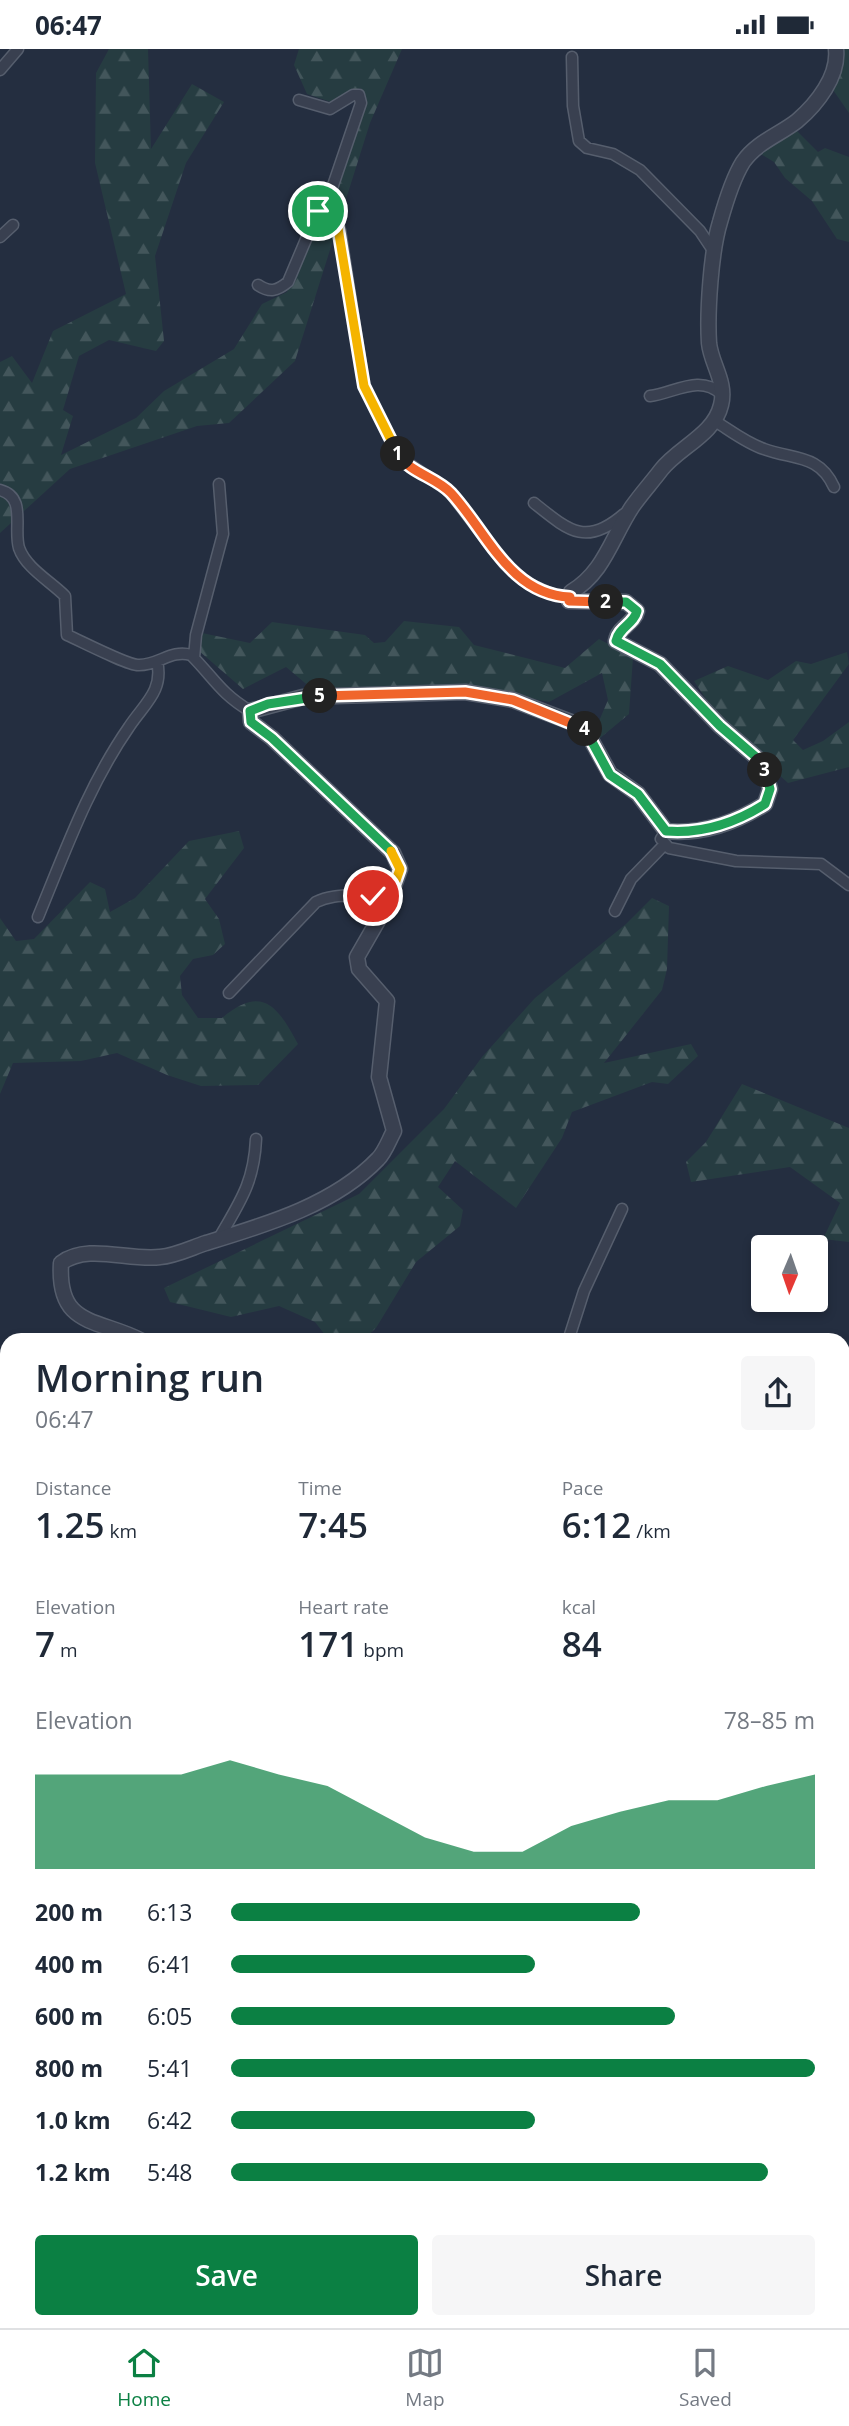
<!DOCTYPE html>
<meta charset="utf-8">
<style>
:root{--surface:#fff;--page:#f6f6f7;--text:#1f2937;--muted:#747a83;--line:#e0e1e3;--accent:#0b8043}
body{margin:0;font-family:"Open Sans",sans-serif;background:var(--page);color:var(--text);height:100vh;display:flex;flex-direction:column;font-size:26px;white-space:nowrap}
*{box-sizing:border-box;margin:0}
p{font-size:23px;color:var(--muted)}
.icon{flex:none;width:38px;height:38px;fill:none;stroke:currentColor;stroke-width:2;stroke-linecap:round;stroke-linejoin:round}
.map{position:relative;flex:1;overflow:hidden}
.drawer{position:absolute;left:0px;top:1284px;width:850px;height:996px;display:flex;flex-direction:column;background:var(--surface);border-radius:21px 21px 0 0;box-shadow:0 4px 10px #0003}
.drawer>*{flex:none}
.needle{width:46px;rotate:182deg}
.fabs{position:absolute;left:751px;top:1186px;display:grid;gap:14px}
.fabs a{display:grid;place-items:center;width:77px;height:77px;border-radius:7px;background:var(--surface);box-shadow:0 4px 10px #0003;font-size:35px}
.pin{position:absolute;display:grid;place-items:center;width:60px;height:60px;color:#fff;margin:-30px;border:4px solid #fff;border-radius:50%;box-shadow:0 2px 7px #0007}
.km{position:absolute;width:35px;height:35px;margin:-18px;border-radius:50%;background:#222;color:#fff;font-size:19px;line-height:35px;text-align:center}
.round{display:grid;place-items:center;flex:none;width:74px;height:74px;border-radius:7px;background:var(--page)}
.headline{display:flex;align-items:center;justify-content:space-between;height:119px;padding:0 35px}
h1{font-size:38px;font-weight:600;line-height:52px}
.metrics{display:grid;grid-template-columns:repeat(3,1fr);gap:10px;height:119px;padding:7px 35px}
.metrics div{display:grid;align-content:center}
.metrics b{font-size:35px;font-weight:600}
.metrics small{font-size:19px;font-weight:400}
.metrics p{font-size:19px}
.chart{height:196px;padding:14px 35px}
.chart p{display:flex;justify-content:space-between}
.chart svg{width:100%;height:126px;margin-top:7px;fill:var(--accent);opacity:.7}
.primary-button{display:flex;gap:14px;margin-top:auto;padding:14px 35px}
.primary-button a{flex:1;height:80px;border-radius:7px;background:var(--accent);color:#fff;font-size:28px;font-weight:600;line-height:80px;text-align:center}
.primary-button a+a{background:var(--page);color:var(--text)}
ul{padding:0 35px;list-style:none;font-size:23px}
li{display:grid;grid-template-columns:112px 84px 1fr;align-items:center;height:52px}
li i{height:18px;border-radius:9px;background:var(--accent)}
.status{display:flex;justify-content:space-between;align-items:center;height:49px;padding:0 35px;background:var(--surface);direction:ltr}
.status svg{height:19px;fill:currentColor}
.tabs{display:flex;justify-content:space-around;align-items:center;height:98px;border-top:2px solid var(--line);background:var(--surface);font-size:19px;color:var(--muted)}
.tabs a{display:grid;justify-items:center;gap:4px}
.tabs .active{color:var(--accent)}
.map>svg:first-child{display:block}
.forest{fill:url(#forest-firs)}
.water{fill:#384868}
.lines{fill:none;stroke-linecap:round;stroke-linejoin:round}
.stream{stroke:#384868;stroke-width:2.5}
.minor-casing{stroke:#565e6d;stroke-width:13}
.tertiary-casing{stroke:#565e6d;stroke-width:17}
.secondary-casing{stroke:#565e6d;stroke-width:18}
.trunk-casing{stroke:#434b5a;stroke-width:20}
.minor{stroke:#394050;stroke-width:10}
.tertiary{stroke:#394050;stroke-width:14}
.secondary{stroke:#464f63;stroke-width:16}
.trunk{stroke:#666662;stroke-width:18}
.split-1-casing{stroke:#fff;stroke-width:14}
.split-2-casing{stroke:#fff;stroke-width:14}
.split-3-casing{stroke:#fff;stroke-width:14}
.split-4-casing{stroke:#fff;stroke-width:14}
.split-5-casing{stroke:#fff;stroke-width:14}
.split-6-casing{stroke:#fff;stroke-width:14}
.split-7-casing{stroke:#fff;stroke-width:14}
.split-1{stroke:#f5b400;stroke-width:9}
.split-2{stroke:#f0652b;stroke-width:9}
.split-3{stroke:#22a559;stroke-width:9}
.split-4{stroke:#22a559;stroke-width:9}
.split-5{stroke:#f0652b;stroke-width:9}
.split-6{stroke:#22a559;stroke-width:9}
.split-7{stroke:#f5b400;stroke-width:9}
</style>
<div class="status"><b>06:47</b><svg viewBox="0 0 49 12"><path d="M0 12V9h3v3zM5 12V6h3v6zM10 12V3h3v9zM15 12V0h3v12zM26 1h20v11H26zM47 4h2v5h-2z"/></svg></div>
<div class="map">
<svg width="849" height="2279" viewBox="0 0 849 2279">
<defs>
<pattern id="forest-firs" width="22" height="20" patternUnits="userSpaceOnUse" patternTransform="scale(1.75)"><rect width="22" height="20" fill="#263c41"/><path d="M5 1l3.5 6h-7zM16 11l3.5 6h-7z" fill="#43565b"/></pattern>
</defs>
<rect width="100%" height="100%" fill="#242e40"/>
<path class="forest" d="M109 0H148L151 100 192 35 224 53 186 114 155 207 164 292 156 302 109 291 79 307 63 361 73 367 61 406 136 369 164 342 234 300 262 255 287 243 363 42 360 39 331 53 307 45 294 16 299 0H402L370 74 295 312 229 374 197 377 70 420 0 484V313L12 307 32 334 53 282 126 245 95 114 96 24Z
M839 0H849V64L831 38Z
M794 79 818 103 825 99 849 108V193L837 190 812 152 785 129 774 113 756 102Z
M404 572 459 578 474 596 565 619 599 590 633 608 629 665 599 690 596 679 608 651 602 624 549 653 475 638 311 639 286 618 243 640 199 602 202 584 250 594 272 573 365 586 374 594 385 593Z
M847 603 849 615 793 691 803 701 823 692 849 673V718L788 734 722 674 694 632 728 617 768 631 796 612 811 615Z
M239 782 244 799 205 850 219 870 225 895 213 906 193 910 180 927 182 946 198 969H222C262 936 277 956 298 995L258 1036 201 1037 167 1026 117 1004 81 1012 13 1014 0 1045V869L16 892 34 890 90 833 105 840 110 863 135 849 189 792Z
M652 849 669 857 667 920 662 941 604 1014 691 995 698 1007 668 1035 652 1033 572 1063 562 1089 516 1159 455 1112 438 1138 463 1161 460 1177 416 1213 376 1279 363 1291H329L315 1273 279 1257 231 1268 170 1253 164 1239 359 1145 444 1060 482 1008 535 949 626 875Z
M742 1035 849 1079V1193L823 1190 840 1154 790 1118 691 1133 686 1113 706 1093Z"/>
<path class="water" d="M0 1774 7 1779V2273H625L637 2279H0Z"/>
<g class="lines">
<path class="stream" d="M844 1775 849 1769"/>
<g class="minor-casing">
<path id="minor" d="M572 8 573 57 579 92 587 99 613 105 640 121 700 182 714 203
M0 21 18 0
M299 51 330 60 353 46H359L361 54 326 157
M0 188 13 176
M258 236C270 244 277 242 288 233L318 162 326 157 336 167 340 181 364 337 400 409 449 442 504 514 527 534 556 547 570 548
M650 347C674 344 700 325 721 345
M715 372C731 382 746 394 764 400 794 411 819 405 834 438
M0 441C27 448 13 479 19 499 26 519 50 532 65 547L67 586C81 592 127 616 138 616 158 617 171 600 191 606 214 629 220 644 250 662
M534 454C569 482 586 498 624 465
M194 609 196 586 223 485 219 435
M666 782 661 790 669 799 736 812 821 815 849 836
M615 862 631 830 664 796
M38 868C65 803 88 737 129 678 144 655 164 642 157 612
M229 944 316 853C338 842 365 850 393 840
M218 1191C239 1154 254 1135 256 1090
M568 1292 584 1242 622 1160"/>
</g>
<g class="tertiary-casing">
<path id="tertiary" d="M142 1292C98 1269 57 1279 61 1214 88 1194 128 1212 160 1208 175 1207 191 1199 206 1194 265 1176 334 1156 378 1110 385 1103 389 1091 394 1082L379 1028 387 952 359 920 357 908 388 854 400 820 393 804 272 689 251 673 250 662 303 648 465 643 513 651 584 678 610 725 638 745 666 782C703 786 735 774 765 755L770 740 763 714 720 677 660 615 616 592C618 578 634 575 637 562L626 553 569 552 571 543C604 524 612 488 632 458 641 445 652 433 661 421 679 398 714 386 721 356 727 333 711 315 709 294 707 263 711 202 720 173 725 155 733 129 743 113 757 93 779 86 797 72 817 55 839 27 836 0
M844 1789 849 1785"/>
</g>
<g class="secondary-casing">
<path id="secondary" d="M0 1637 7 1644
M844 2233 849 2239"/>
</g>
<g class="trunk-casing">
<path id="trunk" d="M0 1685 7 1689
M0 1708 7 1712
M844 2255 849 2262
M800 2273 804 2279
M828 2273 833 2279"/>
</g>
<use href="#minor" class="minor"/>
<use href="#tertiary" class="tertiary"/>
<use href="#secondary" class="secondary"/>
<use href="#trunk" class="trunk"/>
</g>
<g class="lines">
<g class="split-1-casing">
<path id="split-1" d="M318 162 326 157 336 167 364 337 398 405"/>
</g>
<g class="split-2-casing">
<path id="split-2" d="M398 405C410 424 436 428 451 444 487 483 509 545 570 548L569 552 606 553"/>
</g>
<g class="split-3-casing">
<path id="split-3" d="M606 553H626L637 562C634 575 619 578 616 592L660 615 720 677 763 714 765 721"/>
</g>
<g class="split-4-casing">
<path id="split-4" d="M585 680 610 726 638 745 666 782C703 785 735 774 765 755L770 740 765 721"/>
</g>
<g class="split-5-casing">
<path id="split-5" d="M320 647 465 643 513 651 585 680"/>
</g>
<g class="split-6-casing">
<path id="split-6" d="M320 647 268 655 250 662 251 673 272 689 391 802"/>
</g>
<g class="split-7-casing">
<path id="split-7" d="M373 847 393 840 400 820 391 802"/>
</g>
<use href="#split-1" class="split-1"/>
<use href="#split-2" class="split-2"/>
<use href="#split-3" class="split-3"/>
<use href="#split-4" class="split-4"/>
<use href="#split-5" class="split-5"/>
<use href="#split-6" class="split-6"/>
<use href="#split-7" class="split-7"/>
</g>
</svg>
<div class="fabs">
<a><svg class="needle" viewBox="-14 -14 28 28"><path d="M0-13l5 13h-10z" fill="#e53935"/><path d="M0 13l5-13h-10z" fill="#747a83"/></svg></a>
</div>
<div class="pin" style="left:318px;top:162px;background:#1e9e55"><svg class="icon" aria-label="arrive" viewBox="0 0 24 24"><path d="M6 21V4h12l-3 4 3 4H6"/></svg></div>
<div class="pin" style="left:373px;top:847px;background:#d93025"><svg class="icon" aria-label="check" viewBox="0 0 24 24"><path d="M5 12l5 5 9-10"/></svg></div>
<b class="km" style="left:398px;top:405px">1</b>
<b class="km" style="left:606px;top:553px">2</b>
<b class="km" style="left:765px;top:721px">3</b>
<b class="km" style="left:585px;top:680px">4</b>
<b class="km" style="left:320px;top:647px">5</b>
<section class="drawer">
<div class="headline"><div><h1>Morning run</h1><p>06:47</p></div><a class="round"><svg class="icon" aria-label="share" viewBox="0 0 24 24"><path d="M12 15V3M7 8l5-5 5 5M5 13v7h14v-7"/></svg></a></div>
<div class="metrics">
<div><p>Distance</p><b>1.25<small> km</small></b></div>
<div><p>Time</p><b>7:45</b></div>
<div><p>Pace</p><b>6:12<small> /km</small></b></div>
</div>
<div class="metrics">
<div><p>Elevation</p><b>7<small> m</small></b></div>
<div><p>Heart rate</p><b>171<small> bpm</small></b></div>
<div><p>kcal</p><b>84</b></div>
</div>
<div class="chart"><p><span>Elevation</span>78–85 m</p>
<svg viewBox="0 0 160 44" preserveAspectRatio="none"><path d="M0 44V11L10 11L20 11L30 11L40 6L50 11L60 15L70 24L80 33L90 38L100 38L110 29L120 24L130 20L140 20L150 15L160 11V44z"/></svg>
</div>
<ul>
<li><b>200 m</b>6:13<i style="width:70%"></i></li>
<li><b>400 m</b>6:41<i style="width:52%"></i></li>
<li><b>600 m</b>6:05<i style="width:76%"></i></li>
<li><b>800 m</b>5:41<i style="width:100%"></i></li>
<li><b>1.0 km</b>6:42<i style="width:52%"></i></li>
<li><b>1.2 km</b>5:48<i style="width:92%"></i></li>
</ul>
<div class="primary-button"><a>Save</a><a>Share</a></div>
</section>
</div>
<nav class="tabs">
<a class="active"><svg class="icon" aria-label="home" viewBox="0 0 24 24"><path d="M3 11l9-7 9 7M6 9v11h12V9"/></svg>Home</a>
<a><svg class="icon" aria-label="map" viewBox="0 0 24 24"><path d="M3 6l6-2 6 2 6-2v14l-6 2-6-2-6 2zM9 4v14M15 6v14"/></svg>Map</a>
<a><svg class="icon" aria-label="saved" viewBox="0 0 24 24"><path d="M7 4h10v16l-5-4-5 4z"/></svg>Saved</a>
</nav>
